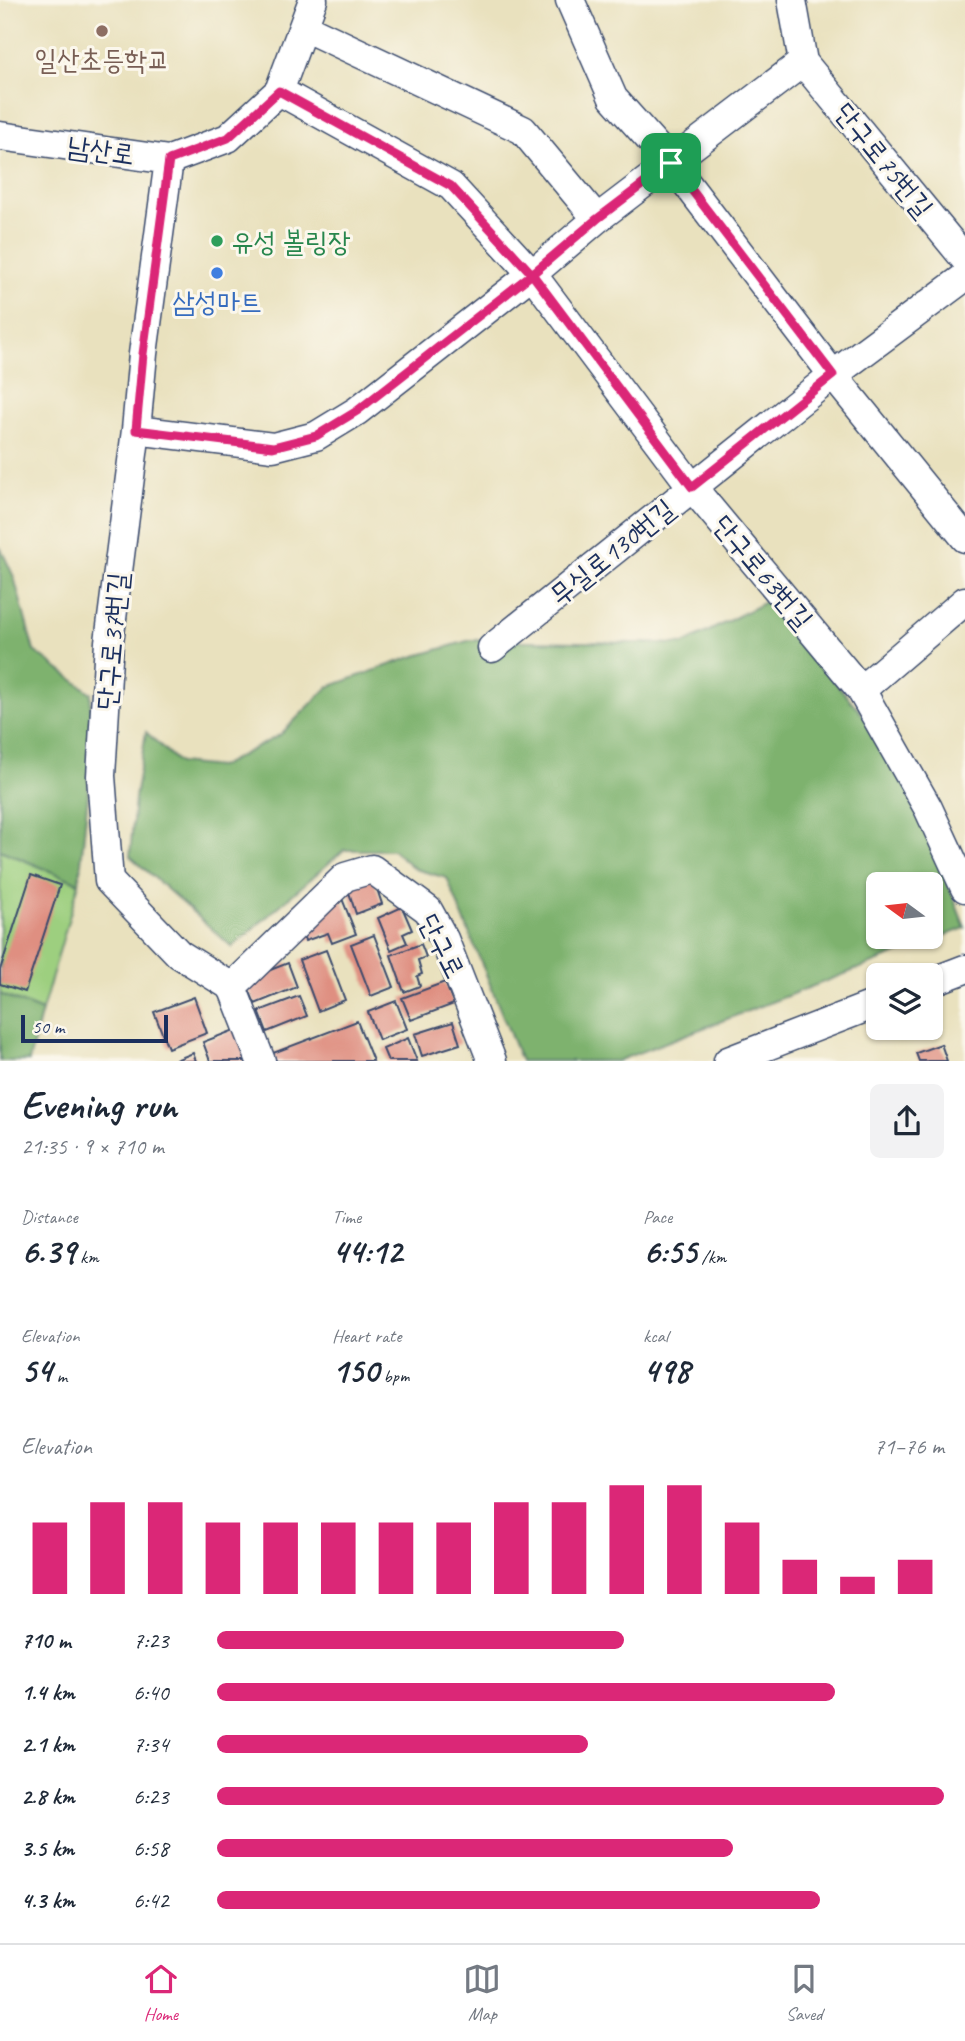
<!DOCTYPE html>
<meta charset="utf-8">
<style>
:root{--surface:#fff;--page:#f2f2f3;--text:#1f2937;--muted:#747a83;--line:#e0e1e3;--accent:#db2777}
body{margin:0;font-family:Caveat,"Poor Story",sans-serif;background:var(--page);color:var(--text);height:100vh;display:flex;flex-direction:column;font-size:26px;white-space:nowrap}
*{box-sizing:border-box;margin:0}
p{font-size:23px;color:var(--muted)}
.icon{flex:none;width:38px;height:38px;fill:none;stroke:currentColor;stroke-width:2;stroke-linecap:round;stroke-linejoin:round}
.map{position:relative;height:1061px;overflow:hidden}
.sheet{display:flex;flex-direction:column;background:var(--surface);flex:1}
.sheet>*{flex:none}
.needle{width:46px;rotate:285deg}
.tools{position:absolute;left:866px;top:872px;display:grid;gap:14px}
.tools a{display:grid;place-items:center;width:77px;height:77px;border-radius:10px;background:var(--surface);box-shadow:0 2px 5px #0004;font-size:35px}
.scale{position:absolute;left:21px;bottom:18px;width:147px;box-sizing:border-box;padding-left:7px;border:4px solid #1b2f5e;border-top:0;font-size:19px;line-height:24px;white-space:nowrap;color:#1b2f5e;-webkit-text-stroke:5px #fbf7ec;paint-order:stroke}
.pin{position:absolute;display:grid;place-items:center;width:60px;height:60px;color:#fff;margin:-30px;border-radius:14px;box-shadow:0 4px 10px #0006}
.round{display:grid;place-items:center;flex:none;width:74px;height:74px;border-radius:10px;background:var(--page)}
.summary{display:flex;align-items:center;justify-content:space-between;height:119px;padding:0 21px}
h1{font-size:38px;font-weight:700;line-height:52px}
.stats{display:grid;grid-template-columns:repeat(3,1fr);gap:10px;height:119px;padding:7px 21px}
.stats div{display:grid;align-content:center}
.stats b{font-size:35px;font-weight:700}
.stats small{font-size:19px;font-weight:400}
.stats p{font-size:19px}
.chart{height:196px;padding:14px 21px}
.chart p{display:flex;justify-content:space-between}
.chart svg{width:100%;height:126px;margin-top:7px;stroke:var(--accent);stroke-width:6}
ul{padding:0 21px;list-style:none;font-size:23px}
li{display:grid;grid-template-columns:112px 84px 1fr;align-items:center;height:52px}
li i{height:18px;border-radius:9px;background:var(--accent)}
.tabs{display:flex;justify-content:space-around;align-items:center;height:98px;border-top:2px solid var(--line);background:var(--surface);font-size:19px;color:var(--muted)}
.tabs a{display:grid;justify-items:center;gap:4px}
.tabs .selected{color:var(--accent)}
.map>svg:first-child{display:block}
.green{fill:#9dcf7f;stroke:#5c7f6e;stroke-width:2}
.forest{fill:#7eb26e;stroke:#4c7066;stroke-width:2;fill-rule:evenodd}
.building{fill:#df8f81}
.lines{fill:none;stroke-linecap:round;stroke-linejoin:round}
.minor-casing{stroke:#3a4a6c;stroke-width:31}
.minor{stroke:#fff;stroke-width:28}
.route-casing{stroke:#fff;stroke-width:14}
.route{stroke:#db2777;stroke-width:9}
.education-dot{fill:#8d6e63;stroke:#fbf7ec;stroke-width:2.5}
.leisure-dot{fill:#2e9e5b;stroke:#fbf7ec;stroke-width:2.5}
.shop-dot{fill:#3f7fe0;stroke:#fbf7ec;stroke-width:2.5}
.labels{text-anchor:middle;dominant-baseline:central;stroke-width:6;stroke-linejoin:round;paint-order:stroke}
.education-label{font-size:28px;fill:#785e54;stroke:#fbf7ec}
.street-label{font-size:28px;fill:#1b2f5e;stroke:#fbf7ec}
.leisure-label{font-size:28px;fill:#27864d;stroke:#fbf7ec;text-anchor:start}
.shop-label{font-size:28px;fill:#366cbe;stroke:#fbf7ec}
</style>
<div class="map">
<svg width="965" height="1061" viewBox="0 0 965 1061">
<rect width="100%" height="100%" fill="#fbf7ec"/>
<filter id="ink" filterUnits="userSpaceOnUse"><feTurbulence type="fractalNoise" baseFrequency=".0143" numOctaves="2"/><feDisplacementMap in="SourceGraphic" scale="14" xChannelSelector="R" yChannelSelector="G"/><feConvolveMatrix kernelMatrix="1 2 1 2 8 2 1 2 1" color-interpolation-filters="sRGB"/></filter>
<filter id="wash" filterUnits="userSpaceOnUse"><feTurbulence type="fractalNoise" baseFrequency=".00686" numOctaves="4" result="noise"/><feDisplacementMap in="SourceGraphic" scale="28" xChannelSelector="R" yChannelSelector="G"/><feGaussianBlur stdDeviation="1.57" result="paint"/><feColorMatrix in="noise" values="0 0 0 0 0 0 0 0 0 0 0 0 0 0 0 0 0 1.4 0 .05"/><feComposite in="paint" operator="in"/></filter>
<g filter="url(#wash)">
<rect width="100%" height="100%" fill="#e9e1be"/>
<path class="green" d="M0 850 79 883 42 1011 0 994Z"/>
<path class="forest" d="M0 547 14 577 34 651 91 693 88 794 79 883 0 850Z
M767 601 900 759 965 928 617 1061H521L447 878 415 869 393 850H344L232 947 130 856 135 798 146 732 179 763 219 767 280 735 328 687 409 658 471 640 684 644ZM878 884H931V936H878Z
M0 994 42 1011 29 1061H0Z"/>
<g id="blocks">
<path class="building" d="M372 874 382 904 356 914 346 883Z
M31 875 60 885 25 992 0 984V970Z
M341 896 356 934 332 943 328 933 305 941 301 928Z
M402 907 412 930 403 934 407 943 391 950 378 918Z
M374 935 394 987 371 996 351 944Z
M421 944 426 957 418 960 422 974 417 976 420 986 404 992 391 955Z
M326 950 345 1000 318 1011 299 960Z
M288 963 297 987 255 1004 245 980Z
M445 982 454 1004 411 1020 402 998Z
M299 996 307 1016 267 1032 259 1011Z
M194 997 207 1033 168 1048 154 1012Z
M396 1001 407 1029 379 1040 368 1012Z
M357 1021 373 1061H276L273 1053Z
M453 1022 460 1044 422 1056 415 1034Z
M237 1029 247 1061H210L203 1042Z
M408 1038 417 1061H388L383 1049Z
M941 1044 947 1061H919L916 1053Z
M193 1053 196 1061H173Z"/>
</g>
</g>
<g filter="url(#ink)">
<use href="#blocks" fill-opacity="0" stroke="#3a4a6c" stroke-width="2"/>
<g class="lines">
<g class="minor-casing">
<path id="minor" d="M570 0 613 98 671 163 833 375 965 538
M792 0 803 62 965 259
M304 27 523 130 597 219
M279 91 451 186 532 274 692 487 861 690 928 808 965 888
M0 136 169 160 228 138 279 91 313 0
M169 160 143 354 136 430 109 642 101 776 109 881 179 954 232 987 261 1061
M136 430 273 447 316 436 357 411 532 274 597 219 803 62
M492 648 833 375 965 277
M861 690 965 601
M931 982 965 969
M232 987 345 877 372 869 428 910 444 939 492 1061
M728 1061 878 1003"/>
</g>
<use href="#minor" class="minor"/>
</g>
</g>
<g class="lines" filter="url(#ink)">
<g class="route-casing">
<path id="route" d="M671 163 597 219 532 274 451 186 279 91 228 138 169 160 143 354 136 430 273 447 316 436 357 411 532 274 692 487 833 375 671 163"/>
</g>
<use href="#route" class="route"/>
</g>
<circle class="education-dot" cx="102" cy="31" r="7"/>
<circle class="leisure-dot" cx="217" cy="241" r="7"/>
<circle class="shop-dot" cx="217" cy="273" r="7"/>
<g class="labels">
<g class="education-label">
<text x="102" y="59">일산초등학교</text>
</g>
<g class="street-label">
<text transform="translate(101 150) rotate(8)">남산로</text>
<text transform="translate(884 160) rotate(51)">단구로75번길</text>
<text transform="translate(612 552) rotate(-39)">무실로130번길</text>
<text transform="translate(763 572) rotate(50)">단구로63번길</text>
<text transform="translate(112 641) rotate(-85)">단구로37번길</text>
<text transform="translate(442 946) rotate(63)">단구로</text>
</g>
<g class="leisure-label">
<text x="231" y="241">유성 볼링장</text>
</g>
<g class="shop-label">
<text x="217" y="301">삼성마트</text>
</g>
</g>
</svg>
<div class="tools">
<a><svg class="needle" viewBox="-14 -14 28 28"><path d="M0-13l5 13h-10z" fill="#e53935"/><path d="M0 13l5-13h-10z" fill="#747a83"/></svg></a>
<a><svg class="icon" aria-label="layers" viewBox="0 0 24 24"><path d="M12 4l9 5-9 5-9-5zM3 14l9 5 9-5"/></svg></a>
</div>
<div class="scale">50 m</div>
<div class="pin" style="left:671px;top:163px;background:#1e9e55"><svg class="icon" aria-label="arrive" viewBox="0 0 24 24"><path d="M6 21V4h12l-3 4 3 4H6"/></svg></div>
</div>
<section class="sheet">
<div class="summary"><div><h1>Evening run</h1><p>21:35 · 9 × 710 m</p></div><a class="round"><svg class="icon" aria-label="share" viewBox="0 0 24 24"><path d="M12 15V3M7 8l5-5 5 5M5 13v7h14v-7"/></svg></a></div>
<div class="stats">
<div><p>Distance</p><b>6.39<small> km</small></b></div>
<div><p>Time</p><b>44:12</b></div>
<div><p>Pace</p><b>6:55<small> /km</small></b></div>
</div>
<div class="stats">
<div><p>Elevation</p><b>54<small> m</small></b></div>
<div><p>Heart rate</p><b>150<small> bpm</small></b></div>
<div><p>kcal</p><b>498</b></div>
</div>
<div class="chart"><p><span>Elevation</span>71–76 m</p>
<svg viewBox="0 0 160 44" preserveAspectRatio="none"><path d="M5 44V19M15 44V12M25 44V12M35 44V19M45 44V19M55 44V19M65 44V19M75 44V19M85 44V12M95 44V12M105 44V6M115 44V6M125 44V19M135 44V32M145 44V38M155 44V32"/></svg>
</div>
<ul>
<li><b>710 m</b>7:23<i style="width:56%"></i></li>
<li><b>1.4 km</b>6:40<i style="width:85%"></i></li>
<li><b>2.1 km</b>7:34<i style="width:51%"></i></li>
<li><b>2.8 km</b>6:23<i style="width:100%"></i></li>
<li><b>3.5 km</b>6:58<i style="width:71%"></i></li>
<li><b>4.3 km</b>6:42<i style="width:83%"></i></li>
</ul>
</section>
<nav class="tabs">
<a class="selected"><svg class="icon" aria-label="home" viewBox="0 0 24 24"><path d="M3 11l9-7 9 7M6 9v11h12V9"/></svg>Home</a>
<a><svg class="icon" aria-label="map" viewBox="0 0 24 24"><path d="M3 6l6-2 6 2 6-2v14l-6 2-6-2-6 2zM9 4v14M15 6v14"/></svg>Map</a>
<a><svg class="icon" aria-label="saved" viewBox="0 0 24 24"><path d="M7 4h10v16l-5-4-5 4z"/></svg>Saved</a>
</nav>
